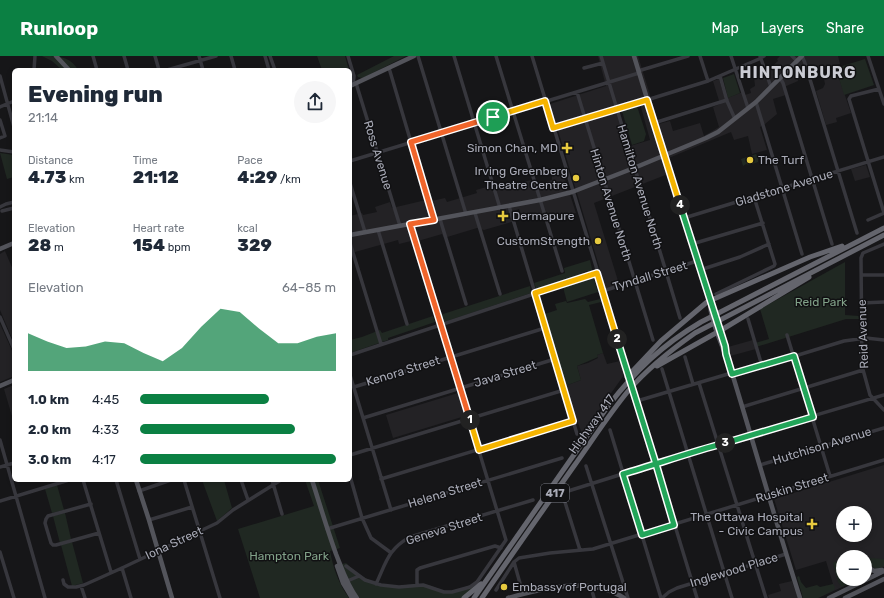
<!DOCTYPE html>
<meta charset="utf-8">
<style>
:root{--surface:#fff;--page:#f6f6f7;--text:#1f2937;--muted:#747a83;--accent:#0b8043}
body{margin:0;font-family:Rubik,sans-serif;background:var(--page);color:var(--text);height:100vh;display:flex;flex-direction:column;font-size:15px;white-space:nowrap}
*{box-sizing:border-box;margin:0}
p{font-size:13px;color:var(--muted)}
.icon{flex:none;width:22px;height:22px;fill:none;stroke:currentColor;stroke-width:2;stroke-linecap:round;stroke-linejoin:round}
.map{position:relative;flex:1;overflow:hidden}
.details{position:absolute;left:12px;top:12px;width:340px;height:414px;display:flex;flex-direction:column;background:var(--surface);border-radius:6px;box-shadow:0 2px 6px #0003}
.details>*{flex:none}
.tools{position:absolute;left:836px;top:450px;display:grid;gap:8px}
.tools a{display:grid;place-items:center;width:36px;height:36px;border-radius:50%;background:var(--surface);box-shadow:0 2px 6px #0003;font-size:20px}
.pin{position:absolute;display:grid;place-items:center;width:34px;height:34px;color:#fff;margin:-17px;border:2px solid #fff;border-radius:50%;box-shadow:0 1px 4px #0007}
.km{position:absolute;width:20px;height:20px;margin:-10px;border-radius:50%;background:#222;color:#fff;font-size:11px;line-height:20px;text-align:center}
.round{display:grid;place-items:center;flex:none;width:42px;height:42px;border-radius:21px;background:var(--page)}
.summary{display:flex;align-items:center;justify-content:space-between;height:68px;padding:0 16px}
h1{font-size:22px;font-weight:800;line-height:30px}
.figures{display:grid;grid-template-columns:repeat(3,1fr);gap:6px;height:68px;padding:4px 16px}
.figures div{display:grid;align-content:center}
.figures b{font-size:17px;font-weight:800}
.figures small{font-size:11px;font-weight:400}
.figures p{font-size:11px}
.chart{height:112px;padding:8px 16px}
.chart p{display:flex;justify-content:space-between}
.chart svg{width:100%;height:72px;margin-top:4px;fill:var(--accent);opacity:.7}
ul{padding:0 16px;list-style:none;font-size:13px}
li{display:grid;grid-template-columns:64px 48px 1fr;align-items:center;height:30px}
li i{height:10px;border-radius:5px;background:var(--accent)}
header{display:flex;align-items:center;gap:24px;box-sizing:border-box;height:56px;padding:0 20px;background:var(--accent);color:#fff}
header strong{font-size:19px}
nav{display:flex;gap:22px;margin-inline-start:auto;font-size:14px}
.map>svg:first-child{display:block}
.built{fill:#232225;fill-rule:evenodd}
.green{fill:#202822}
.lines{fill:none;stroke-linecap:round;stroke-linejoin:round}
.minor{stroke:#37373d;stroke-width:3.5}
.major{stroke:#53545b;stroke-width:4.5}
.highway{stroke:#64656d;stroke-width:5}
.split-1-casing{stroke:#fff;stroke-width:8}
.split-2-casing{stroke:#fff;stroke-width:8}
.split-3-casing{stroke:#fff;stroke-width:8}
.split-4-casing{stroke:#fff;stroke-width:8}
.split-5-casing{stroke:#fff;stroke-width:8}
.split-1{stroke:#f0652b;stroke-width:5}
.split-2{stroke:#f5b400;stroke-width:5}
.split-3{stroke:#22a559;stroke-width:5}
.split-4{stroke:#22a559;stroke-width:5}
.split-5{stroke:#f5b400;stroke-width:5}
.poi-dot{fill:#e7ca3f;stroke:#111113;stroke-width:1.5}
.labels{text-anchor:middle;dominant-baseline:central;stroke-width:3;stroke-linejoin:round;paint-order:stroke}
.shield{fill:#111113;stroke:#7b7d86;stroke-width:1}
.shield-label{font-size:11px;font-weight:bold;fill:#a9abb7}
.poi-label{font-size:12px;fill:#a9abb7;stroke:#111113;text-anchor:end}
.street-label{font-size:12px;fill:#a9abb7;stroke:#111113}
.park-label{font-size:12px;fill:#81a188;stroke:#111113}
.district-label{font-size:16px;font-weight:bold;letter-spacing:1px;fill:#cacbd3;stroke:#111113}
</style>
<header>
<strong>Runloop</strong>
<nav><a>Map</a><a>Layers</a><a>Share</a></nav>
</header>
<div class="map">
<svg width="884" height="542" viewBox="0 0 884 542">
<rect width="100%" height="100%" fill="#161618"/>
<path class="built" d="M598 0H638L659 68 670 65 673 75 700 67 704 80 719 71 713 51 720 48 713 25 719 23 725 43 740 37H744L745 39 751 37 750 33 755 30 754 21 764 18 778 5 777 3 780 0H838L840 8 821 14 820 12 817 13V14L797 19 798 25 784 31 786 39 773 43 777 58 765 68 760 71 767 94 752 98 748 80 734 84 731 76 664 104 668 118 594 147 619 228 606 233 550 48 606 30ZM639 44 650 84 627 91 616 51Z
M838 19 851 57 836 62 837 66 826 69 816 35 823 32 825 28 824 23Z
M866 109 870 121 855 125 851 113Z
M562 114 576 157 550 165 547 156 522 163 519 153 513 155 515 165 484 174 477 172 444 182 442 178 418 185H411L399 188 398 184 355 196 350 195V160L362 157 363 159 377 156 375 151 390 146 392 152 426 144 427 146 445 142 447 146 477 137 476 134 490 130 492 135 531 124 533 129 552 124V117Z
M5 195 14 216V287L0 254V198Z
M0 268 14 299V320L0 326Z
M753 284 756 293 730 300 728 291Z
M603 297 607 308 620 305 624 319 582 378 565 330 581 324 577 310 588 307 598 302 597 299Z
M14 329V367L4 333Z
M458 337 465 360 393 382 386 359Z
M884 409V511L865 521V501H843V523H860L818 542 833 528 826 505 796 514 774 443ZM843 457H865V479H843Z
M792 525 798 542H769L768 539 781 535 779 528Z"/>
<path class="green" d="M42 0C58 0 70 0 78 14H62L52 5Z
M317 0H345L349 14H322Z
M394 0H406L367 20 362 22 358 21 357 19Z
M865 3 874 29 844 39 836 12Z
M734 18 740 37 728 42 723 22Z
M637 50 646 78 644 85 632 89 622 55Z
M0 97 14 99V121L7 123Z
M756 98 758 102V106L749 109 746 108 743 110 741 103Z
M590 204 592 213V216L588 217 587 215 580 218 581 220 538 234 536 232 534 227 565 217 564 212Z
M845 206V259L859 260V263H846L756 291 755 287 769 283 760 253Z
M593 221 598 236 567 246 563 231Z
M530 230 531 237 444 266 441 265 440 259Z
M585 243 588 246 600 243 601 246 589 249 603 297 597 299 598 301 577 310 581 324 565 330 545 258 557 254 555 248 566 245 567 247Z
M433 260 435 266 388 282V284L350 297V284L362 281 380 274 382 277Z
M202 424H224L232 452 217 465Z
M305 424H318L340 492 330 495C333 512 339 528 349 542H260L238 473 314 450Z
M57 429 64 454 52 457 45 433Z
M65 457 71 483 60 487 53 460Z
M72 486 83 527 72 530 61 489Z
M870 502 884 503V510C879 513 875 514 871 509Z
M843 505V523H861L842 531 838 526 833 508 834 506Z
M346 507C361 522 378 531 400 530 408 529 415 527 422 528 429 528 435 532 442 534 453 537 465 531 475 527L474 531 462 542H360L352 533 342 508Z
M799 520 801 526 806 532 817 529 820 531 833 528 835 531 834 534 818 542H803L797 521Z"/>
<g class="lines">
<path class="minor" d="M93 0 97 14
M124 0 128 14
M155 0 159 14
M199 0 203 14
M231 0 235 14
M265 0 269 14
M270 0 275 14
M348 0 354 20 353 29
M418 0 466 158
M454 0 500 152
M496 0 562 215
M532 0 697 542
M601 0 680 262
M700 0 708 25
M731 0 748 52
M760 0 771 31
M792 0 797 5
M802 0 805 7 857 177
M868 0 884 48
M389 12 434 164
M584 12 603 7
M34 14 35 0
M167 14 216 0
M638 15 688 0
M0 20 14 71
M720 20 727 45 735 63
M780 22 783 27 832 188
M356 27 400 170
M879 33 851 40 849 43 884 157
M577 36 653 284
M756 46 802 198
M0 51 14 45
M0 64 5 80 0 82
M654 67 727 44
M553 73 708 25 759 3 764 0
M0 94 14 96
M350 105 639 17
M350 127 365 176
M509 150 577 378
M0 151 6 148 14 146
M2 155 14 152
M475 157 500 238
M684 162 884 101
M440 163 466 248
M868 164 884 157
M378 174 407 268
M350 187 381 288
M692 188 763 167
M884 188 863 197 861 202 862 310 870 339 884 354
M700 214 740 201 769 188
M862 219H884
M603 235 697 205
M716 238 774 210 775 208 754 141
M862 247 884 246
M0 261 14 293
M748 263 762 310
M787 279 830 420
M350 299 597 217
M685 301 693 328
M662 313 732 542
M350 319 391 454
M699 327 766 542
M354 331 545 272
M637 345 728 318H736L844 285 866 282 884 284
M742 351 863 314
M363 362 555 303
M610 374 661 542
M0 384 45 542
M350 399 564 334
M760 409 884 372
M586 410 628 542
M0 411 14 407
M350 420 362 462 371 482 390 496
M381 423 573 365
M83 424 111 516
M116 424 140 503
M184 424 220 542
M241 424 248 444
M272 424 282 458
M139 435 171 424
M0 445 69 424
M91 448 48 460 46 463 45 467 51 487 53 489H56L99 477
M149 464 192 451
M327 473 562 402
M580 494 564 443 565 436 718 388 884 339
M0 496 14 542
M514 506 523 538
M346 510 365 524 381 529 399 531 423 529 444 536H452L470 531 477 526 506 484 410 168
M122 512 131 542
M63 524 64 528 68 531H76L84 529 122 512 217 467 233 454 281 424
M345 526 359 520
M376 528C386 507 388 493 410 481L533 444
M417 528V514L420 512 495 490 501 492
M81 530 85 542
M591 531 594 542
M496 534 514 506 519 502 550 497 593 493 884 404
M662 542 669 536 677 532 786 498"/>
<path class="major" d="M56 0 69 14
M634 0 696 203
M350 30 414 0
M350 179 540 144 572 136 634 112 706 82 718 76 756 46 802 0
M0 193 14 187
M695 201 711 247
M710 245C709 264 726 297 732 317 755 392 776 467 800 542
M0 330 14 324
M136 424 149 464 172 542
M312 424C320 449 327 473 336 498 342 513 347 529 357 542
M337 510 343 527 352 542
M868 511 874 515 882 514
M508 542C544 532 590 520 624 542
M829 542 884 515
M845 542 884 523"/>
<path class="highway" d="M657 310 723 273 809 221
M627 321 661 285 707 246 810 201 842 190
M464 542 481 528
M474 542 608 350C636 314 662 289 701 266L884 172
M482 542C512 498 543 454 574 410 592 385 609 358 629 334 648 312 671 294 695 277L884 179"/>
</g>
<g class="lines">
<g class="split-1-casing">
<path id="split-1" d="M470 364 410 168 434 164 411 86 493 61"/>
</g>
<g class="split-2-casing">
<path id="split-2" d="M470 364 479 394 573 365 535 237 597 217 617 283"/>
</g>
<g class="split-3-casing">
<path id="split-3" d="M617 283 655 405 656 408 674 469 642 479 623 418C657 408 691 396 725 387"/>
</g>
<g class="split-4-casing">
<path id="split-4" d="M680 149 725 290 726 298 732 318 794 300 813 361 725 387"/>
</g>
<g class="split-5-casing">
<path id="split-5" d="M493 61 545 45 553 72 647 44 680 149"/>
</g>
<use href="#split-1" class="split-1"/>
<use href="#split-2" class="split-2"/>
<use href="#split-3" class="split-3"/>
<use href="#split-4" class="split-4"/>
<use href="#split-5" class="split-5"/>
</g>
<g class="poi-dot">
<path d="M565 86h4v4h4v4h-4v4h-4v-4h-4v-4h4z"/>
<circle cx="750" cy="104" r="4"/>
<circle cx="576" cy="122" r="4"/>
<path d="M501 154h4v4h4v4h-4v4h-4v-4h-4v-4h4z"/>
<circle cx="598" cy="185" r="4"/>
<path d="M810 462h4v4h4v4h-4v4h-4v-4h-4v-4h4z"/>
<circle cx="504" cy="531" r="4"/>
</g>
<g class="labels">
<rect class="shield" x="541" y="428" width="28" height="18" rx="3"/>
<g class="shield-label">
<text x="555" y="437">417</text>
</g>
<g class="poi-label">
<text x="558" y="92">Simon Chan, MD</text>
<text x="758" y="104" text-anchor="start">The Turf</text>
<text x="568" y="115">Irving Greenberg<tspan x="568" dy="14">Theatre Centre</tspan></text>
<text x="512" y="160" text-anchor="start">Dermapure</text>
<text x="590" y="185">CustomStrength</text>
<text x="803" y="461">The Ottawa Hospital<tspan x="803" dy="14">- Civic Campus</tspan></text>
<text x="512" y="531" text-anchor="start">Embassy of Portugal</text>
</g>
<g class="street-label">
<text transform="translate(378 99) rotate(73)">Ross Avenue</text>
<text transform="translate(640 131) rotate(73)">Hamilton Avenue North</text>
<text transform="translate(784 132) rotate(-17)">Gladstone Avenue</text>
<text transform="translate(611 149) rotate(73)">Hinton Avenue North</text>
<text transform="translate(650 220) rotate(-17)">Tyndall Street</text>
<text transform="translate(863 278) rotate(-92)">Reid Avenue</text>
<text transform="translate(403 315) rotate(-17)">Kenora Street</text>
<text transform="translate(505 318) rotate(-17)">Java Street</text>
<text transform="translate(592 368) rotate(-54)">Highway 417</text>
<text transform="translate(822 390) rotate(-17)">Hutchison Avenue</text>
<text transform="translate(792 432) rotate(-17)">Ruskin Street</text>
<text transform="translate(445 437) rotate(-17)">Helena Street</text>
<text transform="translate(444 473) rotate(-18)">Geneva Street</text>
<text transform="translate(174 487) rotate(-25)">Iona Street</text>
<text transform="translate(734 514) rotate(-17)">Inglewood Place</text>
</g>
<g class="park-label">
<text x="821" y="246">Reid Park</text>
<text x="289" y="500">Hampton Park</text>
</g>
<g class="district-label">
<text x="798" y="16">HINTONBURG</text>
</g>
</g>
</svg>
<div class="tools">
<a>+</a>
<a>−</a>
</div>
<div class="pin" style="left:493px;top:61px;background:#1e9e55"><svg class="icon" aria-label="arrive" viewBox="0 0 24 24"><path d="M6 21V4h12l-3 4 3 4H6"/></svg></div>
<b class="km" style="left:470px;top:364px">1</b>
<b class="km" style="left:617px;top:283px">2</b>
<b class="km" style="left:725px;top:387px">3</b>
<b class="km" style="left:680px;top:149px">4</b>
<section class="details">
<div class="summary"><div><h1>Evening run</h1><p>21:14</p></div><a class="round"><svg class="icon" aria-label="share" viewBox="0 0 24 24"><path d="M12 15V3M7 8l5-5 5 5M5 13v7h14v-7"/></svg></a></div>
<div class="figures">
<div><p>Distance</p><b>4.73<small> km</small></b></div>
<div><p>Time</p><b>21:12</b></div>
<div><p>Pace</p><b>4:29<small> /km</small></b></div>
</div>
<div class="figures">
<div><p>Elevation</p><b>28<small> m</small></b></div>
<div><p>Heart rate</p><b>154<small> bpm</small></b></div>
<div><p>kcal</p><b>329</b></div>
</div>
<div class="chart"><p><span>Elevation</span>64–85 m</p>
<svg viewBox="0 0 160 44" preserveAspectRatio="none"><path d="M0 44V21L10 26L20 30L30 29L40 26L50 27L60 33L70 38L80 30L90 17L100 6L110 8L120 18L130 27L140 27L150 23L160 21V44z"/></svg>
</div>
<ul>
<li><b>1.0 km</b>4:45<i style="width:66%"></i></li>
<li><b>2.0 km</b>4:33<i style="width:79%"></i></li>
<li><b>3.0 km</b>4:17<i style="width:100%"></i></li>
</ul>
</section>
</div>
